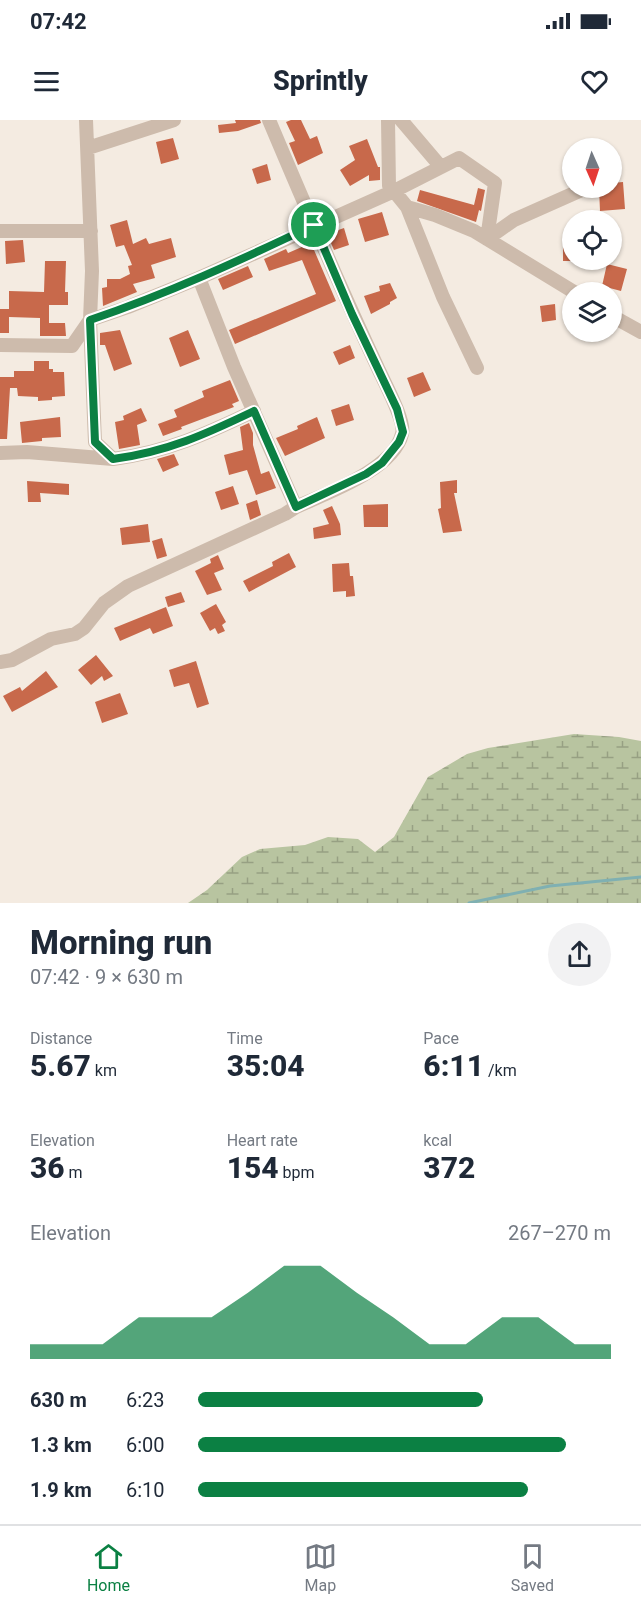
<!DOCTYPE html>
<meta charset="utf-8">
<style>
:root{--surface:#fff;--page:#f2f2f3;--text:#1f2937;--muted:#747a83;--line:#e0e1e3;--accent:#0b8043}
body{margin:0;font-family:Roboto,sans-serif;background:var(--page);color:var(--text);height:100vh;display:flex;flex-direction:column;font-size:22px;white-space:nowrap}
*{box-sizing:border-box;margin:0}
p{font-size:20px;color:var(--muted)}
.icon{flex:none;width:33px;height:33px;fill:none;stroke:currentColor;stroke-width:2;stroke-linecap:round;stroke-linejoin:round}
.map{position:relative;height:783px;overflow:hidden}
.side{display:flex;flex-direction:column;background:var(--surface);flex:1}
.side>*{flex:none}
.needle{width:39px;rotate:177deg}
.controls{position:absolute;left:562px;top:18px;display:grid;gap:12px}
.controls a{display:grid;place-items:center;width:60px;height:60px;border-radius:50%;background:var(--surface);box-shadow:0 2px 4px #0004;font-size:30px}
.pin{position:absolute;display:grid;place-items:center;width:51px;height:51px;color:#fff;margin:-26px;border:3px solid #fff;border-radius:50%;box-shadow:0 2px 6px #0007}
.round{display:grid;place-items:center;flex:none;width:63px;height:63px;border-radius:32px;background:var(--page)}
.overview{display:flex;align-items:center;justify-content:space-between;height:102px;padding:0 30px}
h1{font-size:33px;font-weight:800;line-height:45px}
.metrics{display:grid;grid-template-columns:repeat(3,1fr);gap:9px;height:102px;padding:6px 30px}
.metrics div{display:grid;align-content:center}
.metrics b{font-size:30px;font-weight:800}
.metrics small{font-size:16px;font-weight:400}
.metrics p{font-size:16px}
.chart{height:168px;padding:12px 30px}
.chart p{display:flex;justify-content:space-between}
.chart svg{width:100%;height:108px;margin-top:6px;fill:var(--accent);opacity:.7}
ul{padding:0 30px;list-style:none;font-size:20px}
li{display:grid;grid-template-columns:96px 72px 1fr;align-items:center;height:45px}
li i{height:15px;border-radius:8px;background:var(--accent)}
.status{display:flex;justify-content:space-between;align-items:center;height:42px;padding:0 30px;background:var(--surface);direction:ltr}
.status svg{height:16px;fill:currentColor}
header{display:flex;justify-content:space-between;align-items:center;height:78px;padding:0 30px;background:var(--surface);font-size:27px;font-weight:800}
.menu{display:flex;justify-content:space-around;align-items:center;height:84px;border-top:2px solid var(--line);background:var(--surface);font-size:16px;color:var(--muted)}
.menu a{display:grid;justify-items:center;gap:3px}
.menu .on{color:var(--accent)}
.map>svg:first-child{display:block}
.wetland{fill:url(#wetland-marsh)}
.lines{fill:none;stroke-linecap:round;stroke-linejoin:round}
.stream{stroke:#7fb0b2;stroke-width:3}
.building{fill:#c8694b}
.minor{stroke:#cdbbac;stroke-width:14}
.route-casing{stroke:#fff;stroke-width:12}
.route{stroke:#0b8043;stroke-width:8}
</style>
<div class="status"><b>07:42</b><svg viewBox="0 0 49 12"><path d="M0 12V9h3v3zM5 12V6h3v6zM10 12V3h3v9zM15 12V0h3v12zM26 1h20v11H26zM47 4h2v5h-2z"/></svg></div>
<header><svg class="icon" aria-label="menu" viewBox="0 0 24 24"><path d="M4 6h16M4 12h16M4 18h16"/></svg>Sprintly<svg class="icon" aria-label="heart" viewBox="0 0 24 24"><path d="M12 20l-8-8c-3-5 5-10 8-4 3-6 11-1 8 4z"/></svg></header>
<div class="map">
<svg width="641" height="783" viewBox="0 0 641 783">
<defs>
<pattern id="wetland-marsh" width="20" height="14" patternUnits="userSpaceOnUse" patternTransform="scale(1.5)"><rect width="20" height="14" fill="#b8c4a0"/><path d="M1 5h8M5 5V1M11 12h8M15 12V8" fill="none" stroke="#97a083"/></pattern>
</defs>
<rect width="100%" height="100%" fill="#f4ebe1"/>
<path class="wetland" d="M574 614 619 617 641 621V783H188L207 770 242 737 260 729 305 725 328 717 358 719 375 732 394 717 428 657 467 634 488 628Z"/>
<g class="lines">
<path class="stream" d="M469 783 550 766 641 757"/>
</g>
<path class="building" d="M235 0H260L261 3 238 11 219 13 218 5 236 3Z
M291 0H301L310 19 317 16 323 33 298 45 289 23 295 21 286 2Z
M173 18 179 39 161 44 156 22Z
M367 19 378 47H380V60L369 61V55L350 66 340 50 355 40 349 26Z
M267 44 271 60 257 64 252 49Z
M623 62 625 89 600 91 599 68H612V63Z
M478 68 485 70 481 91 479 90 476 102 417 81 420 70 474 85Z
M382 92 389 115 365 122 358 99Z
M127 100 133 124 146 118 149 124 171 118 176 137 151 145 155 158 133 164 137 172 103 186 102 168 107 167V159H120L130 154 128 146 132 145 124 125 116 127 110 105Z
M344 108 349 125 334 130 327 114Z
M23 120 25 142 6 144 5 121Z
M563 122H573V141H563Z
M311 123 336 181 235 224 229 210 316 174 302 140 269 151 264 139 286 129 288 133Z
M45 141H66L65 172H68V185H49V203H65L66 216H40V198L9 197V213H0V189H9V171L44 172Z
M607 144 627 149 621 171 602 166Z
M248 146 253 157 223 170 218 159Z
M390 163 397 178 390 182V184L371 194 364 176 380 171 379 166Z
M555 184 556 200 542 202 540 186Z
M120 210 132 244 114 251 105 225H100V213Z
M188 210 200 239 180 247 169 218Z
M350 225 355 238 339 245 333 232Z
M34 241H49V249H53V252H64L65 276 52 277V280L38 281V277L18 276 17 268H10L7 319H0V257H14V251H34Z
M423 252 431 270 414 277 407 258Z
M230 260 239 281 232 284 234 287 181 307 182 309 163 316 158 304 177 297 174 290 204 277 202 271Z
M349 284 354 300 336 306 331 290Z
M141 288 147 301 137 305 140 325 119 329 115 302 124 300 123 296Z
M60 297 61 317 42 318V321L22 323 20 302Z
M317 297 325 318 285 336 276 318 298 309 297 306Z
M249 303 253 313V325L261 354 269 351 276 368 256 375 247 350 229 355 224 335 243 330 240 307Z
M174 334 179 345 163 352 157 339Z
M457 360V373H454L462 411 443 413 438 389 441 388 440 362Z
M27 361 69 364V375L40 373 41 382H28Z
M233 366 239 384 221 390 215 372Z
M257 380 261 395 250 400 246 384Z
M388 384V407H364L363 385Z
M332 386 340 404 341 415 314 419 313 408 329 404 323 390Z
M148 404 150 422 122 425 120 408Z
M162 418 167 436 157 439 152 421Z
M289 433 296 447 249 472 243 461 273 446 272 442Z
M218 435 224 449 214 453 222 470 207 475 195 451 211 443 210 439Z
M349 443 350 456H353L355 476 346 477V471L333 472 332 444Z
M181 472 185 482 168 487 165 477Z
M216 484 226 502 222 505 225 511 218 514 215 508 210 511 200 493Z
M166 487 173 506 153 514 150 508 120 521 114 508Z
M96 535 113 556 104 561 102 556 91 565 78 550Z
M196 541 209 584 197 588 189 563 174 567 169 550Z
M46 551 58 567 12 592 3 576 20 567 22 571Z
M120 573 128 594 102 603 95 582Z"/>
<g class="lines">
<path class="minor" d="M269 0C304 83 339 165 377 246 383 260 406 301 402 314 393 350 327 373 296 387
M388 0 389 66 394 71 459 38 495 63 487 119
M401 0 441 47
M88 28 174 0
M407 87 443 177 477 248
M0 111H91
M487 119 514 100 586 68
M612 196 641 212
M0 225 72 226 90 200 128 187 199 158 394 71 407 87 435 95 474 111 574 172
M0 333 27 332 113 339 95 322 90 200 92 151 86 0
M113 339C167 332 206 314 254 291
M0 542 12 540 51 519 75 514 84 508 104 483 128 466 285 394 296 387 234 247 199 158"/>
</g>
<g class="lines">
<g class="route-casing">
<path id="route" d="M314 105 352 194 397 289 403 312 399 322 382 343 366 354 296 387 254 291C206 314 167 332 113 339L95 322 90 200C167 174 241 140 314 105Z"/>
</g>
<use href="#route" class="route"/>
</g>
</svg>
<div class="controls">
<a><svg class="needle" viewBox="-14 -14 28 28"><path d="M0-13l5 13h-10z" fill="#e53935"/><path d="M0 13l5-13h-10z" fill="#747a83"/></svg></a>
<a><svg class="icon" aria-label="locate" viewBox="0 0 24 24"><circle cx="12" cy="12" r="6"/><path d="M12 2v4M12 18v4M2 12h4M18 12h4"/></svg></a>
<a><svg class="icon" aria-label="layers" viewBox="0 0 24 24"><path d="M12 4l9 5-9 5-9-5zM3 14l9 5 9-5"/></svg></a>
</div>
<div class="pin" style="left:314px;top:105px;background:#1e9e55"><svg class="icon" aria-label="arrive" viewBox="0 0 24 24"><path d="M6 21V4h12l-3 4 3 4H6"/></svg></div>
</div>
<section class="side">
<div class="overview"><div><h1>Morning run</h1><p>07:42 · 9 × 630 m</p></div><a class="round"><svg class="icon" aria-label="share" viewBox="0 0 24 24"><path d="M12 15V3M7 8l5-5 5 5M5 13v7h14v-7"/></svg></a></div>
<div class="metrics">
<div><p>Distance</p><b>5.67<small> km</small></b></div>
<div><p>Time</p><b>35:04</b></div>
<div><p>Pace</p><b>6:11<small> /km</small></b></div>
</div>
<div class="metrics">
<div><p>Elevation</p><b>36<small> m</small></b></div>
<div><p>Heart rate</p><b>154<small> bpm</small></b></div>
<div><p>kcal</p><b>372</b></div>
</div>
<div class="chart"><p><span>Elevation</span>267–270 m</p>
<svg viewBox="0 0 160 44" preserveAspectRatio="none"><path d="M0 44V38L10 38L20 38L30 27L40 27L50 27L60 17L70 6L80 6L90 17L100 27L110 38L120 38L130 27L140 27L150 38L160 38V44z"/></svg>
</div>
<ul>
<li><b>630 m</b>6:23<i style="width:69%"></i></li>
<li><b>1.3 km</b>6:00<i style="width:89%"></i></li>
<li><b>1.9 km</b>6:10<i style="width:80%"></i></li>
</ul>
</section>
<nav class="menu">
<a class="on"><svg class="icon" aria-label="home" viewBox="0 0 24 24"><path d="M3 11l9-7 9 7M6 9v11h12V9"/></svg>Home</a>
<a><svg class="icon" aria-label="map" viewBox="0 0 24 24"><path d="M3 6l6-2 6 2 6-2v14l-6 2-6-2-6 2zM9 4v14M15 6v14"/></svg>Map</a>
<a><svg class="icon" aria-label="saved" viewBox="0 0 24 24"><path d="M7 4h10v16l-5-4-5 4z"/></svg>Saved</a>
</nav>
